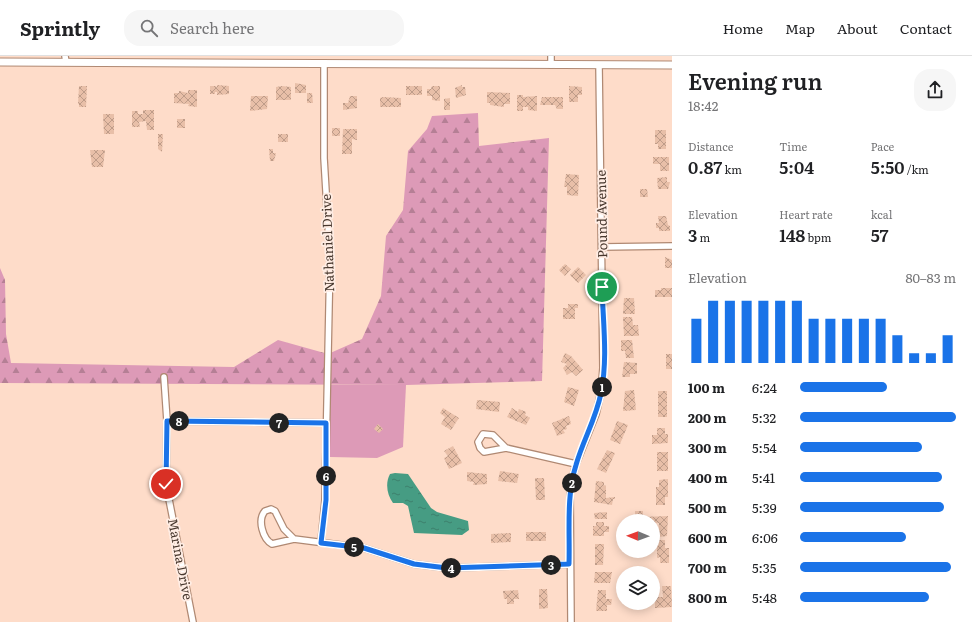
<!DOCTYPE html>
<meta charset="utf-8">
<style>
:root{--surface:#fff;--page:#f6f6f6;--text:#202124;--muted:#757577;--line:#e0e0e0;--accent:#1a73e8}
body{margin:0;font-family:Literata,serif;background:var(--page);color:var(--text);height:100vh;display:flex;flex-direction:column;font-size:15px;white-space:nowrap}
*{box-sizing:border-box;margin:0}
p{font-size:13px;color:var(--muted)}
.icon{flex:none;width:22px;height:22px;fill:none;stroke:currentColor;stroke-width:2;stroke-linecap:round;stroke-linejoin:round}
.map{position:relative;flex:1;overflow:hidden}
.details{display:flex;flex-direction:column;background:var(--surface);width:300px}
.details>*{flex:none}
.needle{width:26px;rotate:271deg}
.tools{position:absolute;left:616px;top:458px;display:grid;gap:8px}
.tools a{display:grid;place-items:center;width:44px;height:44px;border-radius:50%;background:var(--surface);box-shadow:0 2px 10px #0003;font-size:20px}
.pin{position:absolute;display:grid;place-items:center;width:34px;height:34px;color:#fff;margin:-17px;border:2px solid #fff;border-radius:50%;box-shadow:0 1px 4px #0007}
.km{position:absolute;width:20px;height:20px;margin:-10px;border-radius:50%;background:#222;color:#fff;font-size:11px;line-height:20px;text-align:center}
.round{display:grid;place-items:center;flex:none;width:42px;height:42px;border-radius:16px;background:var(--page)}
.headline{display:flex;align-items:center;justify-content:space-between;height:68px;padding:0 16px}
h1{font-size:22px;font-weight:600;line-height:30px}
.figures{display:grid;grid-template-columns:repeat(3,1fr);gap:6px;height:68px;padding:4px 16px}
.figures div{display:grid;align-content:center}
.figures b{font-size:17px;font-weight:600}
.figures small{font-size:11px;font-weight:400}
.figures p{font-size:11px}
.chart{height:112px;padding:8px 16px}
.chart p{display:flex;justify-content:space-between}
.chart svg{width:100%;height:72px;margin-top:4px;stroke:var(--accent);stroke-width:6}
ul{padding:0 16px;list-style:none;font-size:13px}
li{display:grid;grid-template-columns:64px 48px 1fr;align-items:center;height:30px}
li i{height:10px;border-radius:5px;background:var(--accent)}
header{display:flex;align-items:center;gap:24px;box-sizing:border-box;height:56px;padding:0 20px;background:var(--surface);border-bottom:1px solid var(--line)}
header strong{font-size:19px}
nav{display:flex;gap:22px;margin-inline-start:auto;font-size:14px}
.search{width:280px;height:36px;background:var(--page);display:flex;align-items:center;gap:10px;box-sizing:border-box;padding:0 14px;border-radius:16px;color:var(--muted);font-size:15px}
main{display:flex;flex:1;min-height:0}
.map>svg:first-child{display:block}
.green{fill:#dd9ab7}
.forest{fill:url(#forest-firs)}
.water{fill:url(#water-ripples)}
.building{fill:url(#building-cross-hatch)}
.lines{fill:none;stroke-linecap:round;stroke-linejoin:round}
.minor-casing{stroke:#b08973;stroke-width:8}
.tertiary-casing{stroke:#b08973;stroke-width:9}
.minor{stroke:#fff;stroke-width:5.5}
.tertiary{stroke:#fff;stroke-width:7}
.route-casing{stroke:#fff;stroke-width:8}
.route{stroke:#1a73e8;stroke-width:5}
.labels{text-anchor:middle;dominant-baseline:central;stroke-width:3.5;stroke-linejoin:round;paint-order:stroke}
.street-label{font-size:13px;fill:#48382e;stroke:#ffede4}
</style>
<header>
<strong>Sprintly</strong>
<div class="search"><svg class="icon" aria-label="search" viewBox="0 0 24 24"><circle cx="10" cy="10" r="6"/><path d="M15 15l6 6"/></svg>Search here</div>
<nav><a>Home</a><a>Map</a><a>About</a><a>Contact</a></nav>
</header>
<main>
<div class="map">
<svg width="672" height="566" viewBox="0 0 672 566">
<defs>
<pattern id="forest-firs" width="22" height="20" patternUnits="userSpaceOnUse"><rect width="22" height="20" fill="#dd9ab7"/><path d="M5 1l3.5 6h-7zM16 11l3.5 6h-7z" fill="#b57f95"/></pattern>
<pattern id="water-ripples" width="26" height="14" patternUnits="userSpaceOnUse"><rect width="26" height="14" fill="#469c83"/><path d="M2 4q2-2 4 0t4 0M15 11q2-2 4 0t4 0" fill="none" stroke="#3c806c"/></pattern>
<pattern id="building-cross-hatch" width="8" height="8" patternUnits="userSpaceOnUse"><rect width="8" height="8" fill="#e8bfa8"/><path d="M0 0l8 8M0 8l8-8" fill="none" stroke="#be9c89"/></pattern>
</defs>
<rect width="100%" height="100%" fill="#fedcc9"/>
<path class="green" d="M330 329H406L403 391 377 402 330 401Z"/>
<path class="forest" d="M478 57 479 90 549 82 542 325 406 329 0 327V212L5 224 6 278 11 307 234 311 278 284 328 298 362 283 381 240 386 180 403 154 408 95 427 73 432 60Z"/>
<path class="water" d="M395 417 408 418 431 452 437 456 468 465 469 474 462 479 414 477 408 450 403 447H393C387 439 385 427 390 418Z"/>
<path class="building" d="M295 27 306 29V37H295Z
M217 29 229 30V38L217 39V36H215V38H210V30H216L217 32Z
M462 29V31H465L466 39 456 42 455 32Z
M79 30H87L86 51H79V48H78Z
M282 30 291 31V44H276V31Z
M406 30H422V39H406Z
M432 30H440V45L432 44V40H427V33H431Z
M569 30 582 31V39H578V46H569Z
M188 34H197V51L188 50 189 48 174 47V37H179V35L188 37Z
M487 36 510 37V48H504V51L490 49V47H487Z
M307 37H312L313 47H307Z
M517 39H523V41L537 40V55L528 54V51H523V55H517Z
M251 40H268L267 53 250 55Z
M350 40H357V52L343 54V47H348Z
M383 41 401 42V51H380V42Z
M542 41H563V53H557L555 49H540Z
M450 42V54H444V43Z
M143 54H154V74H147L146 65 139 66 140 71H132V55H138V58H143Z
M103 58H114V78H104Z
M177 63H185V72H177Z
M332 72H340V80H332Z
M343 73H357V84L352 83V98H342Z
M655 74H666V93H658V88H655Z
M158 78H163L162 96 158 93Z
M278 78H288V86H278Z
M269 93H273V97H276L274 105H270Z
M90 94H105L103 111H92Z
M653 101H669V115H660V108H653Z
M566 118 579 119 578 140 567 139V131H564Z
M667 121V126H670L668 133H658L657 122Z
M640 133H647L648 141H640Z
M658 160H666L668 169 670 170V175H659V172H656V167H659Z
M665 201 672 204V212H665Z
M565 208 571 213 565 220 559 214Z
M578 211 586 219 578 227 570 219Z
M661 232H672V241H655V234H661Z
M624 242H634L635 258H623Z
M568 248H578V252H575V263H563V252H568Z
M623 261H632L633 269H638L639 280H624Z
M621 284H632L634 302H626L625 295H621Z
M565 297 571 300 583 314 576 320 572 316 567 319 563 312 567 308 561 306Z
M666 298H672V313H666Z
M624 306 637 307V318H630V321H622Z
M568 331 579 334 574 350 564 346Z
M634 334 636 354 623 355 625 335Z
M658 335H667V361H658Z
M477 344 500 346 499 356 476 353Z
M443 352 459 362 451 374 441 368 445 361 440 357Z
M512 352 518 356 519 353 526 356 525 359 530 362 526 369 507 361Z
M569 360 571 368 566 370 567 373 563 374 565 377 557 380 552 367Z
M617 365 628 369 620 388 610 384Z
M378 368 383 373 379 377 374 373Z
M657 372H665V378H668V387L652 388V379H657Z
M453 390 462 407 449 413 444 402 448 400 444 395Z
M607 394 615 397 606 417 597 413Z
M657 396H668V415H657Z
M500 415 519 418 517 427 498 425Z
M467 416 487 418V428L473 429 474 426 467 425Z
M535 422H544L545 444H536Z
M668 423V441H665V449H656V431H659V424Z
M596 425 604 426V429L606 430V442L615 441V443H613L612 449 594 446Z
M635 455H643V461L668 460 667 480 658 481 659 467 635 465Z
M607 456V463H595L594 457Z
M596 466H604V470H609V476H604V480H593V470H596Z
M526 476H546V485H526Z
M511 477V486L491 487V478Z
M657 484H665V492H669V507H660V501L657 502Z
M595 488H604L603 509H595Z
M595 516H612L610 527H594Z
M662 530H671L672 551 655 552V541H663Z
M539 533H547L548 552 539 553Z
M518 534 519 543H514V548H507V543H504L503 535Z
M598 534H606V543H612L611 549H607V555H596Z"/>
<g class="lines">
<g class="minor-casing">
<path id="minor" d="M65 0 66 6
M551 9V0
M602 191 672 190
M164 321 167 365 166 428 193 566
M167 365 326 367
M506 392 484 396 480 392 478 386 483 378 493 379 506 392 576 408
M294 483 284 473 275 455 271 453 265 455C257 464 263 483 272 488L294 483 364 492 414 508 447 512 569 508
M321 487 325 444 330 202 324 102V8
M571 566 570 432 576 408 596 358 601 336 603 312 599 9"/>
</g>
<g class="tertiary-casing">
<path id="tertiary" d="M0 6 672 9"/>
</g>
<use href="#minor" class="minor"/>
<use href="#tertiary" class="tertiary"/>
</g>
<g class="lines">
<g class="route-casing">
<path id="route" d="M166 428 167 365 326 367V444L321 487 364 492 414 508 447 512 569 508C570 476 566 440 576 409 583 384 596 363 601 337 608 303 603 266 602 231"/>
</g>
<use href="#route" class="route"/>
</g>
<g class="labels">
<g class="street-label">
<text transform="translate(601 158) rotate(-91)">Pound Avenue</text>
<text transform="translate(327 187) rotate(-92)">Nathaniel Drive</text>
<text transform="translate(181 503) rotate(79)">Marina Drive</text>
</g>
</g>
</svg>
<div class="tools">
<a><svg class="needle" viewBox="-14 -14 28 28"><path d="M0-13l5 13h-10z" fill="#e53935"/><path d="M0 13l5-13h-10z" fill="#757577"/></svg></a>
<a><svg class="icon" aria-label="layers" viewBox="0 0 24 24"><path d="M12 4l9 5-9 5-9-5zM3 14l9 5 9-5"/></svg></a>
</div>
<div class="pin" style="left:602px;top:231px;background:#1e9e55"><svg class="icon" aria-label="arrive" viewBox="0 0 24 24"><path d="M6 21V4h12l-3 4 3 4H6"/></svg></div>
<div class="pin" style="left:166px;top:428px;background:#d93025"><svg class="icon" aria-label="check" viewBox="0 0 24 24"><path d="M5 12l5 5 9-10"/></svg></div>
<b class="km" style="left:602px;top:331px">1</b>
<b class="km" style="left:572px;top:427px">2</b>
<b class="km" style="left:551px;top:509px">3</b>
<b class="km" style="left:451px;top:512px">4</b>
<b class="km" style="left:354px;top:491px">5</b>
<b class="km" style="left:326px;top:420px">6</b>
<b class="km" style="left:279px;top:367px">7</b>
<b class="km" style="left:179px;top:365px">8</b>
</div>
<section class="details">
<div class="headline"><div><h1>Evening run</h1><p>18:42</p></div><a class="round"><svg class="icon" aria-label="share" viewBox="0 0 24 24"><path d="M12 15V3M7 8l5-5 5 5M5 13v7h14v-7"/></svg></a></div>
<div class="figures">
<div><p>Distance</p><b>0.87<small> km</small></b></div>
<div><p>Time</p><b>5:04</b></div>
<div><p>Pace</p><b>5:50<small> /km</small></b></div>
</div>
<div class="figures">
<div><p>Elevation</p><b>3<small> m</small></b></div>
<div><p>Heart rate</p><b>148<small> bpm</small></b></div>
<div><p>kcal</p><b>57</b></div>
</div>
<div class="chart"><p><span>Elevation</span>80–83 m</p>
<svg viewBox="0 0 160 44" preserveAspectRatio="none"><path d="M5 44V17M15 44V6M25 44V6M35 44V6M45 44V6M55 44V6M65 44V6M75 44V17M85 44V17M95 44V17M105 44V17M115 44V17M125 44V27M135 44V38M145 44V38M155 44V27"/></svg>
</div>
<ul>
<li><b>100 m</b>6:24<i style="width:56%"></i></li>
<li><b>200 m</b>5:32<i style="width:100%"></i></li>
<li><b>300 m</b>5:54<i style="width:78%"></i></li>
<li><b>400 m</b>5:41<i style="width:91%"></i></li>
<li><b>500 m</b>5:39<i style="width:92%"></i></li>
<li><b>600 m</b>6:06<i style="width:68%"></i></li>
<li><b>700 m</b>5:35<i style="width:97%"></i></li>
<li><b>800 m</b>5:48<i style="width:83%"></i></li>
</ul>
</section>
</main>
